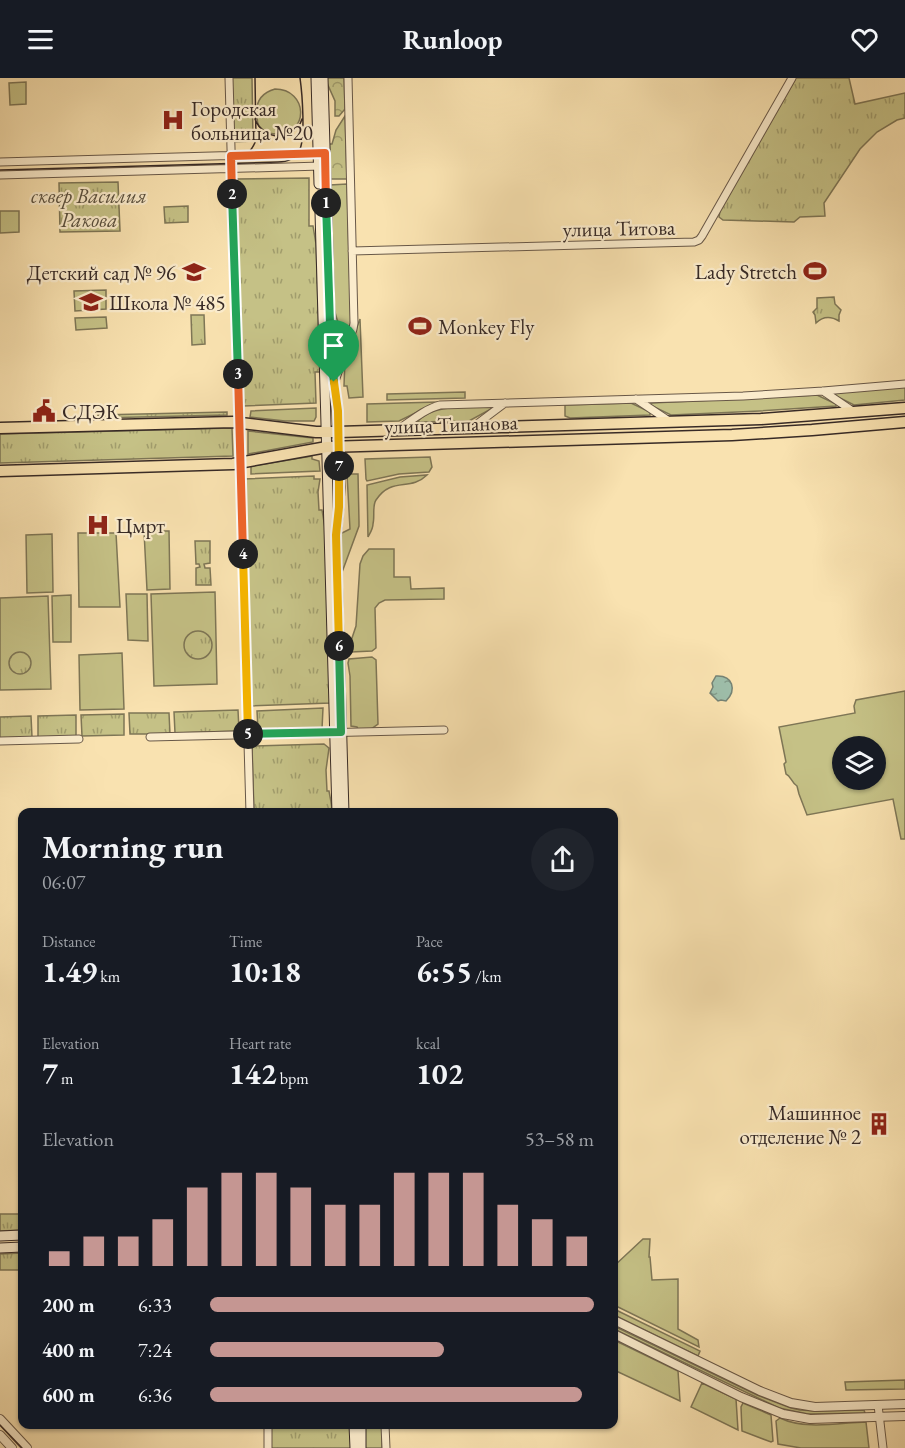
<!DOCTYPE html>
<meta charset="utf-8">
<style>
:root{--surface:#171b24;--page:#20242c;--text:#f1f3f6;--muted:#9ea1a6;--accent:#c59692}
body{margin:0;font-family:"EB Garamond",serif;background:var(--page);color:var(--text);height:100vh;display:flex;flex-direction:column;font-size:22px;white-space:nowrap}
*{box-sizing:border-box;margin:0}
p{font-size:20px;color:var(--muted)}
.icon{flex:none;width:33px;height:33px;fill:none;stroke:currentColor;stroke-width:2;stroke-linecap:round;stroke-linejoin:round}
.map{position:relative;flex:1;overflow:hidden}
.panel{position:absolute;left:18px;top:730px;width:600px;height:621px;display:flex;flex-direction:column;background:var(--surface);border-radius:12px;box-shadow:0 2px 4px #0004}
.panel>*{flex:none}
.fabs{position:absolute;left:832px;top:658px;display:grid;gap:12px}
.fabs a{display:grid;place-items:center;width:54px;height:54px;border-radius:50%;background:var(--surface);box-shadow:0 2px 4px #0004;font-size:30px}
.pin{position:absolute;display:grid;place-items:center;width:51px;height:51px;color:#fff;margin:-62px -26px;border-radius:50% 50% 50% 0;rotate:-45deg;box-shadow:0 0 6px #0007}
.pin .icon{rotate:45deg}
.km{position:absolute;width:30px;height:30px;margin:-15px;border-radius:50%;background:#222;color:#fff;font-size:16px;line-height:30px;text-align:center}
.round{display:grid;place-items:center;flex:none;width:63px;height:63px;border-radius:32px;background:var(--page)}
.headline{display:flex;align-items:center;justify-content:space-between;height:102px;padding:0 24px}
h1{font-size:33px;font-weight:700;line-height:45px}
.stats{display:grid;grid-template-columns:repeat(3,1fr);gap:9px;height:102px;padding:6px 24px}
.stats div{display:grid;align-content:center}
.stats b{font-size:30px;font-weight:700}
.stats small{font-size:16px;font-weight:400}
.stats p{font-size:16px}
.chart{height:168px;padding:12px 24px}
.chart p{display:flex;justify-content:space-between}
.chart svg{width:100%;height:108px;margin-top:6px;stroke:var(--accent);stroke-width:6}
ul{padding:0 24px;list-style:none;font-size:20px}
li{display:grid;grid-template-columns:96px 72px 1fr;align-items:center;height:45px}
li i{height:15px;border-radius:8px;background:var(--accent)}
header{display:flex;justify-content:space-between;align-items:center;height:78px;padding:0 24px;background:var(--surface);font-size:27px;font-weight:700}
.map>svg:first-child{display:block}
.green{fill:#c5c186;stroke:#7e7656;stroke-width:1.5;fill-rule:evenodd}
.forest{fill:url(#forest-crowns);stroke:#7e7656;stroke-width:1.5}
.park{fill:url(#park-tufts);stroke:#7e7656;stroke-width:1.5}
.water{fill:url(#water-ripples);stroke:#758375;stroke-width:1.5}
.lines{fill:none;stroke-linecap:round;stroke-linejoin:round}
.minor-casing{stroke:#685848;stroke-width:9}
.tertiary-casing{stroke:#685848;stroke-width:10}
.secondary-casing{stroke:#372a26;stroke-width:11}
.primary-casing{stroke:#372a26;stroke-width:13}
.minor{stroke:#fbeccc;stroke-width:7}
.tertiary{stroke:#fbeccc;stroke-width:8}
.secondary{stroke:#fbeccc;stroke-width:9}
.primary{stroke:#f9e2b0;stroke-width:10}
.tram{stroke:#372a26;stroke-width:1.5}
.split-1-casing{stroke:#fff;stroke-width:12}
.split-2-casing{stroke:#fff;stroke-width:12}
.split-3-casing{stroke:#fff;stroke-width:12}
.split-4-casing{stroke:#fff;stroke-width:12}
.split-5-casing{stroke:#fff;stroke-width:12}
.split-6-casing{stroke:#fff;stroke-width:12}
.split-7-casing{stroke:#fff;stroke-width:12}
.split-8-casing{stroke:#fff;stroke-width:12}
.split-1{stroke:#22a559;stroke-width:8}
.split-2{stroke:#f0652b;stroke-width:8}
.split-3{stroke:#22a559;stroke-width:8}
.split-4{stroke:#f0652b;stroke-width:8}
.split-5{stroke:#f5b400;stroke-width:8}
.split-6{stroke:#22a559;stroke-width:8}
.split-7{stroke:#f5b400;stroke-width:8}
.split-8{stroke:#f5b400;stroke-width:8}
.labels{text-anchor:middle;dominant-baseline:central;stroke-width:4.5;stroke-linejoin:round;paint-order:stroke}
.poi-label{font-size:21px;fill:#372a26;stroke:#fbeccc;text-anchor:start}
.park-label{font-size:21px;font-style:italic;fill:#5a503e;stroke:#fbeccc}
.street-label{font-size:21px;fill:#372a26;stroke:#fbeccc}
</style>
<header><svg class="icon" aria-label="menu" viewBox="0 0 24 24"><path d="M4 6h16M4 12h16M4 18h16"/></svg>Runloop<svg class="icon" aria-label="heart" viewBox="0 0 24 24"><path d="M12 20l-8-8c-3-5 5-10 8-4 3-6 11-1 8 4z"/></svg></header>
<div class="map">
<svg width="905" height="1370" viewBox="0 0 905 1370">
<defs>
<pattern id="forest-crowns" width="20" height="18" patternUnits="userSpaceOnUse" patternTransform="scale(1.5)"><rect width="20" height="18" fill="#c5c186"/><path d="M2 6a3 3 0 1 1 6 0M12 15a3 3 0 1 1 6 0" fill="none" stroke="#a19d6d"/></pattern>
<pattern id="park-tufts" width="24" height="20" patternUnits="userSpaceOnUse" patternTransform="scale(1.5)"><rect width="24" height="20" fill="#c5c186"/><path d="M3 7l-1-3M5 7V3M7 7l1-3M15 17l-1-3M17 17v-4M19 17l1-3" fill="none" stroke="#a19d6d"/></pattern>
<pattern id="water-ripples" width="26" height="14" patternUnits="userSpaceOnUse" patternTransform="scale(1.5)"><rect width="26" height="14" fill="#9ebeaa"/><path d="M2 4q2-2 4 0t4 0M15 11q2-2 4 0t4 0" fill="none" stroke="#829b8a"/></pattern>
</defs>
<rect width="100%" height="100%" fill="#f9e2b0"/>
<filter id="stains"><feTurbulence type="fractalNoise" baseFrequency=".00333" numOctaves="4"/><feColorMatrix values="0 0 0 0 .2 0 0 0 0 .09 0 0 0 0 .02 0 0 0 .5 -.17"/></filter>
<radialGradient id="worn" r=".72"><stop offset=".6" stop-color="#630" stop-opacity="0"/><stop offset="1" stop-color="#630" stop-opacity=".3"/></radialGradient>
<path class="green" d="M26 4V26L10 27 9 5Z
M275 11C308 11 310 57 276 56 270 56 263 53 259 48 258 46 257 43 257 39 255 25 261 15 275 11Z
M347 106 351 245 349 253 343 263 333 227 330 107Z
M106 212V231L75 233 74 213Z
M106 239 107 250 76 252 75 240Z
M360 241 363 319 349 320 347 308H344L345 281Z
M905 309V322L854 327 834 317 836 315Z
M465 314V320L387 322V316Z
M817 317 836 326V328L760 333 671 337 650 327 652 325Z
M438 324 399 343 367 344V326Z
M631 325 650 334V337L570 340 565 338V327Z
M491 329 493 330 491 331 469 343 417 344C434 325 467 330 491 329Z
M316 330V339L314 343H285L250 339 251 333Z
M248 353 313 360V364L248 376Z
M312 378V381L319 383 320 393 251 396V389L252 388Z
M430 379 432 389 429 394 399 396 367 403 366 401 365 381Z
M347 396H358L359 443V448L341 497 340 456 350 451Z
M427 397C410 414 392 398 376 422 372 428 375 438 373 446 373 451 370 455 368 459L367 407 400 399Z
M144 453H169L170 511 147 512Z
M78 455H116L120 529H79Z
M52 456 53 514 27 515 26 457Z
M369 471H394V499H410L411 511 444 510V521L385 522 379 525 375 530 376 570 372 573 351 574 348 572 356 548 360 486 363 478Z
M215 514 217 606 154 608 151 516Z
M126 516H147L148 563 128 562Z
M71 517V564H53L52 518Z
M48 518 51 611 0 612V520Z
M122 575 124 631 80 632 79 577Z
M372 579 376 582 378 646 371 651H358L357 649 351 648 350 598 348 585 349 581Z
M905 613V761H901L893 721 807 737 799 716 797 708C791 704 791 698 786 696L784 686 786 684 779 649 855 635 854 628 856 622ZM843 669H876V702H843Z
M643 1161H650L649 1179H650L652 1202 678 1201V1251L698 1262 699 1269 614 1227V1188Z
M614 1231 700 1273 698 1278 614 1237Z
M614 1248 757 1317 791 1330 800 1332 817 1333 864 1332 865 1335 808 1336 779 1330 614 1251Z
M614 1262 678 1293 680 1323 614 1292Z
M905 1302V1311L846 1312 845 1304Z
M702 1305 736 1321 738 1352 691 1329Z
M743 1325 771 1337 773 1363 771 1364 742 1353 741 1329Z
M780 1340C805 1352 838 1345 866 1344L869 1370H801L778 1366 776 1343Z
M364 1347H382V1370H365Z"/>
<path class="forest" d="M327 0H344L345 31 339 38H335V23L327 5Z
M345 38 347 101H329L328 66H332L336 52Z"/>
<path class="park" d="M232 0H252L253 63 234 64Z
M796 0H849L855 26 905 15V40L897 42 877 54 860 71 824 125 825 138 800 139 794 144 723 142 719 139 720 133Z
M309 100V148H313L316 166 320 294H315L316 325 243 328 236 101Z
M118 104 120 153 60 154 59 105Z
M188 128V144L165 145 164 129Z
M0 133H19V154L0 155Z
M834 219 835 226 841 232 839 237V243C831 238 823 238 816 245L815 237 813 234 817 230V220Z
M191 237H204L205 266 192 267Z
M227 334V337L98 340V337Z
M232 350 233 378 0 385V356Z
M314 398V401H320L318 414 319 432H322L325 450 330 625 250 628 244 401Z
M195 463H210V485L204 486 205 490H210L211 507H196V490L200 489 199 486H196Z
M184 567a14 14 0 1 1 28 0a14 14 0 1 1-28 0Z
M9 585a11 11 0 1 1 22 0a11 11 0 1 1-22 0Z
M323 630 322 651 258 652 257 633Z
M238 632 239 653 175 655 174 634Z
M129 635H169L170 656H130Z
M124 636V657L82 658 81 637Z
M76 637V658L38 659V638Z
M31 638 32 659 0 660V639Z
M324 666 329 670 326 692 327 713H329L333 735H254L252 668Z
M0 1136H22V1152L0 1153Z
M22 1175V1192H0V1176Z
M270 1347H350L351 1370H271Z"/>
<path class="water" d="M716 598C733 597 737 612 726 623L721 622 718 623 710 615 713 609 712 605Z"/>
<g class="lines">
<g class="minor-casing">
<path id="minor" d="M229 0 250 735
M0 84 321 75
M0 97 321 88
M352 173 694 164 699 162 702 158 792 0
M335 303 353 251 354 245 348 0
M823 313 854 334
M636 321 669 343
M473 349 505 325
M399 351C412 342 425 331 440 327L743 318 823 313 905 306
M150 659 444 652
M0 663 79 661
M878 1327 883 1370
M268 1347V1370
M385 1347 386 1370"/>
</g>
<g class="tertiary-casing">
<path id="tertiary" d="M614 1242 760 1313 791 1325 815 1329 905 1326
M614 1256 741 1319 783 1336 810 1341 905 1338
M0 1341 27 1370
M0 1357 12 1370"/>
</g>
<g class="secondary-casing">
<path id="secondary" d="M316 0 319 106
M323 0 331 276 337 333 340 409 339 429 336 457 344 735
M320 134 337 735
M0 1158 22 1157
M0 1170 22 1169
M354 1347 355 1370
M361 1347V1370"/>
</g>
<g class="primary-casing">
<path id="primary" d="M0 350 233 344 316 354H338L761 341 905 330
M0 393 233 386 327 369 732 357 812 352 905 344"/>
</g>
<use href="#minor" class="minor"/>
<use href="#tertiary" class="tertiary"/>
<use href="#secondary" class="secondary"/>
<use href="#primary" class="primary"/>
<path class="tram" d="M255 41C263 63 295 64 302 41
M234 82C245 80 252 73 256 62L255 0
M0 92 278 84C287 84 295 81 299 73 306 62 302 14 300 0
M0 1347 22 1370"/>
</g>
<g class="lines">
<g class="split-1-casing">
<path id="split-1" d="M326 125 331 276 334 304"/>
</g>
<g class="split-2-casing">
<path id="split-2" d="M232 116 231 78 325 75 326 125"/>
</g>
<g class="split-3-casing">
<path id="split-3" d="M232 116 238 296"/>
</g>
<g class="split-4-casing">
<path id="split-4" d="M238 296 243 476"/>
</g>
<g class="split-5-casing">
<path id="split-5" d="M243 476 248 656"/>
</g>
<g class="split-6-casing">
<path id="split-6" d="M248 656 341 654 339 568"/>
</g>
<g class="split-7-casing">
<path id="split-7" d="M339 388V429L336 457 339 568"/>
</g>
<g class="split-8-casing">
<path id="split-8" d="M334 304 338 333 339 388"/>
</g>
<use href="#split-1" class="split-1"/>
<use href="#split-2" class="split-2"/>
<use href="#split-3" class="split-3"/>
<use href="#split-4" class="split-4"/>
<use href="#split-5" class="split-5"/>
<use href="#split-6" class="split-6"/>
<use href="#split-7" class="split-7"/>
<use href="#split-8" class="split-8"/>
</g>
<defs>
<g id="hospital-bare" transform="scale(1.8)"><path d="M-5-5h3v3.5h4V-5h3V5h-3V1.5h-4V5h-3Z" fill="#8f2418" stroke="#fbeccc" stroke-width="2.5" paint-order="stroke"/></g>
<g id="stadium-bare" transform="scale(1.8)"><path d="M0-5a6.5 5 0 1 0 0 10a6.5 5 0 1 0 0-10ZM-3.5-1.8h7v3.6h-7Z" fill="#8f2418" stroke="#fbeccc" stroke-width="2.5" paint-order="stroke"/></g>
<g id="school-bare" transform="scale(1.8)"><path d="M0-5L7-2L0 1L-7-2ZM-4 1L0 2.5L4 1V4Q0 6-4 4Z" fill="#8f2418" stroke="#fbeccc" stroke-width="2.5" paint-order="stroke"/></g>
<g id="civic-bare" transform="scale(1.8)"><path d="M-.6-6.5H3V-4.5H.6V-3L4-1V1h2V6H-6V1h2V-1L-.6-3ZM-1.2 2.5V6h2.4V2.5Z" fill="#8f2418" stroke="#fbeccc" stroke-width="2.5" paint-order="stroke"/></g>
<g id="building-bare" transform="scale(1.8)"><path d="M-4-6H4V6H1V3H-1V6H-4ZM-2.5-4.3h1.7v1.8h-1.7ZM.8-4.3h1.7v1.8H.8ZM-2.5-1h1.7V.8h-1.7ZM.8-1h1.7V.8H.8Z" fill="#8f2418" stroke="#fbeccc" stroke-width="2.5" paint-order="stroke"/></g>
</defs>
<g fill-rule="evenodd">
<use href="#hospital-bare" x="173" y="42"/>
<use href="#stadium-bare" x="815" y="193"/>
<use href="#school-bare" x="194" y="194"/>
<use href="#school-bare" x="91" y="224"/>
<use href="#stadium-bare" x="420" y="248"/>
<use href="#civic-bare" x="44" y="333"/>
<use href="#hospital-bare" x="98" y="447"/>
<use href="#building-bare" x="879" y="1046"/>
</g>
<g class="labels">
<g class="poi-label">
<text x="191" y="30">Городская<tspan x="191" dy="24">больница №20</tspan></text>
<text x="797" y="193" text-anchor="end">Lady Stretch</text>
<text x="176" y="194" text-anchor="end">Детский сад № 96</text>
<text x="109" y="224">Школа № 485</text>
<text x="438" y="248">Monkey Fly</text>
<text x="62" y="333">СДЭК</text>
<text x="116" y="447">Цмрт</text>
<text x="861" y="1034" text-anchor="end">Машинное<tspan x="861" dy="24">отделение № 2</tspan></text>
</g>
<g class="park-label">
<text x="89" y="117">сквер Василия<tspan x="89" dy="24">Ракова</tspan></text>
</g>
<g class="street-label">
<text transform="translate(619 150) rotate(-1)">улица Титова</text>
<text transform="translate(451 346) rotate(-2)">улица Типанова</text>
</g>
</g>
<rect width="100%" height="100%" filter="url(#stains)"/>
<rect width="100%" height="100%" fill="url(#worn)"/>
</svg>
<div class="fabs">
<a><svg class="icon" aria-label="layers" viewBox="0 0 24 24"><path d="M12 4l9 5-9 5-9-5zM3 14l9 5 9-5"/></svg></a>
</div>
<div class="pin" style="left:334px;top:304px;background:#1e9e55"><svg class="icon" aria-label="arrive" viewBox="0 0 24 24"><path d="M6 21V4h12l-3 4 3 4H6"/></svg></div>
<b class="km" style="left:326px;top:125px">1</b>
<b class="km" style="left:232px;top:116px">2</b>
<b class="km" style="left:238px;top:296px">3</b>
<b class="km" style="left:243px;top:476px">4</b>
<b class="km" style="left:248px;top:656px">5</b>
<b class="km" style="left:339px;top:568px">6</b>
<b class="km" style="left:339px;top:388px">7</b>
<section class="panel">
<div class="headline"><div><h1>Morning run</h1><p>06:07</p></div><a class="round"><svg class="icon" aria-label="share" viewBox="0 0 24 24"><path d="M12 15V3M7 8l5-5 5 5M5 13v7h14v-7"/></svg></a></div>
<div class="stats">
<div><p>Distance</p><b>1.49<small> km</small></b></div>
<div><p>Time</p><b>10:18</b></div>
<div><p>Pace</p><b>6:55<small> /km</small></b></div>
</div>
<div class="stats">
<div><p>Elevation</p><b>7<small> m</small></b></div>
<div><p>Heart rate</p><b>142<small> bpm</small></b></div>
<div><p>kcal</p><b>102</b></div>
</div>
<div class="chart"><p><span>Elevation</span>53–58 m</p>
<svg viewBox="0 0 160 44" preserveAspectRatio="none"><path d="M5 44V38M15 44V32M25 44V32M35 44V25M45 44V12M55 44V6M65 44V6M75 44V12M85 44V19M95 44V19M105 44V6M115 44V6M125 44V6M135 44V19M145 44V25M155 44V32"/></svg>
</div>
<ul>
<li><b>200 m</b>6:33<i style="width:100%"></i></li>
<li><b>400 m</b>7:24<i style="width:61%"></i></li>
<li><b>600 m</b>6:36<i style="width:97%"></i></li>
</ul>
</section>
</div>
